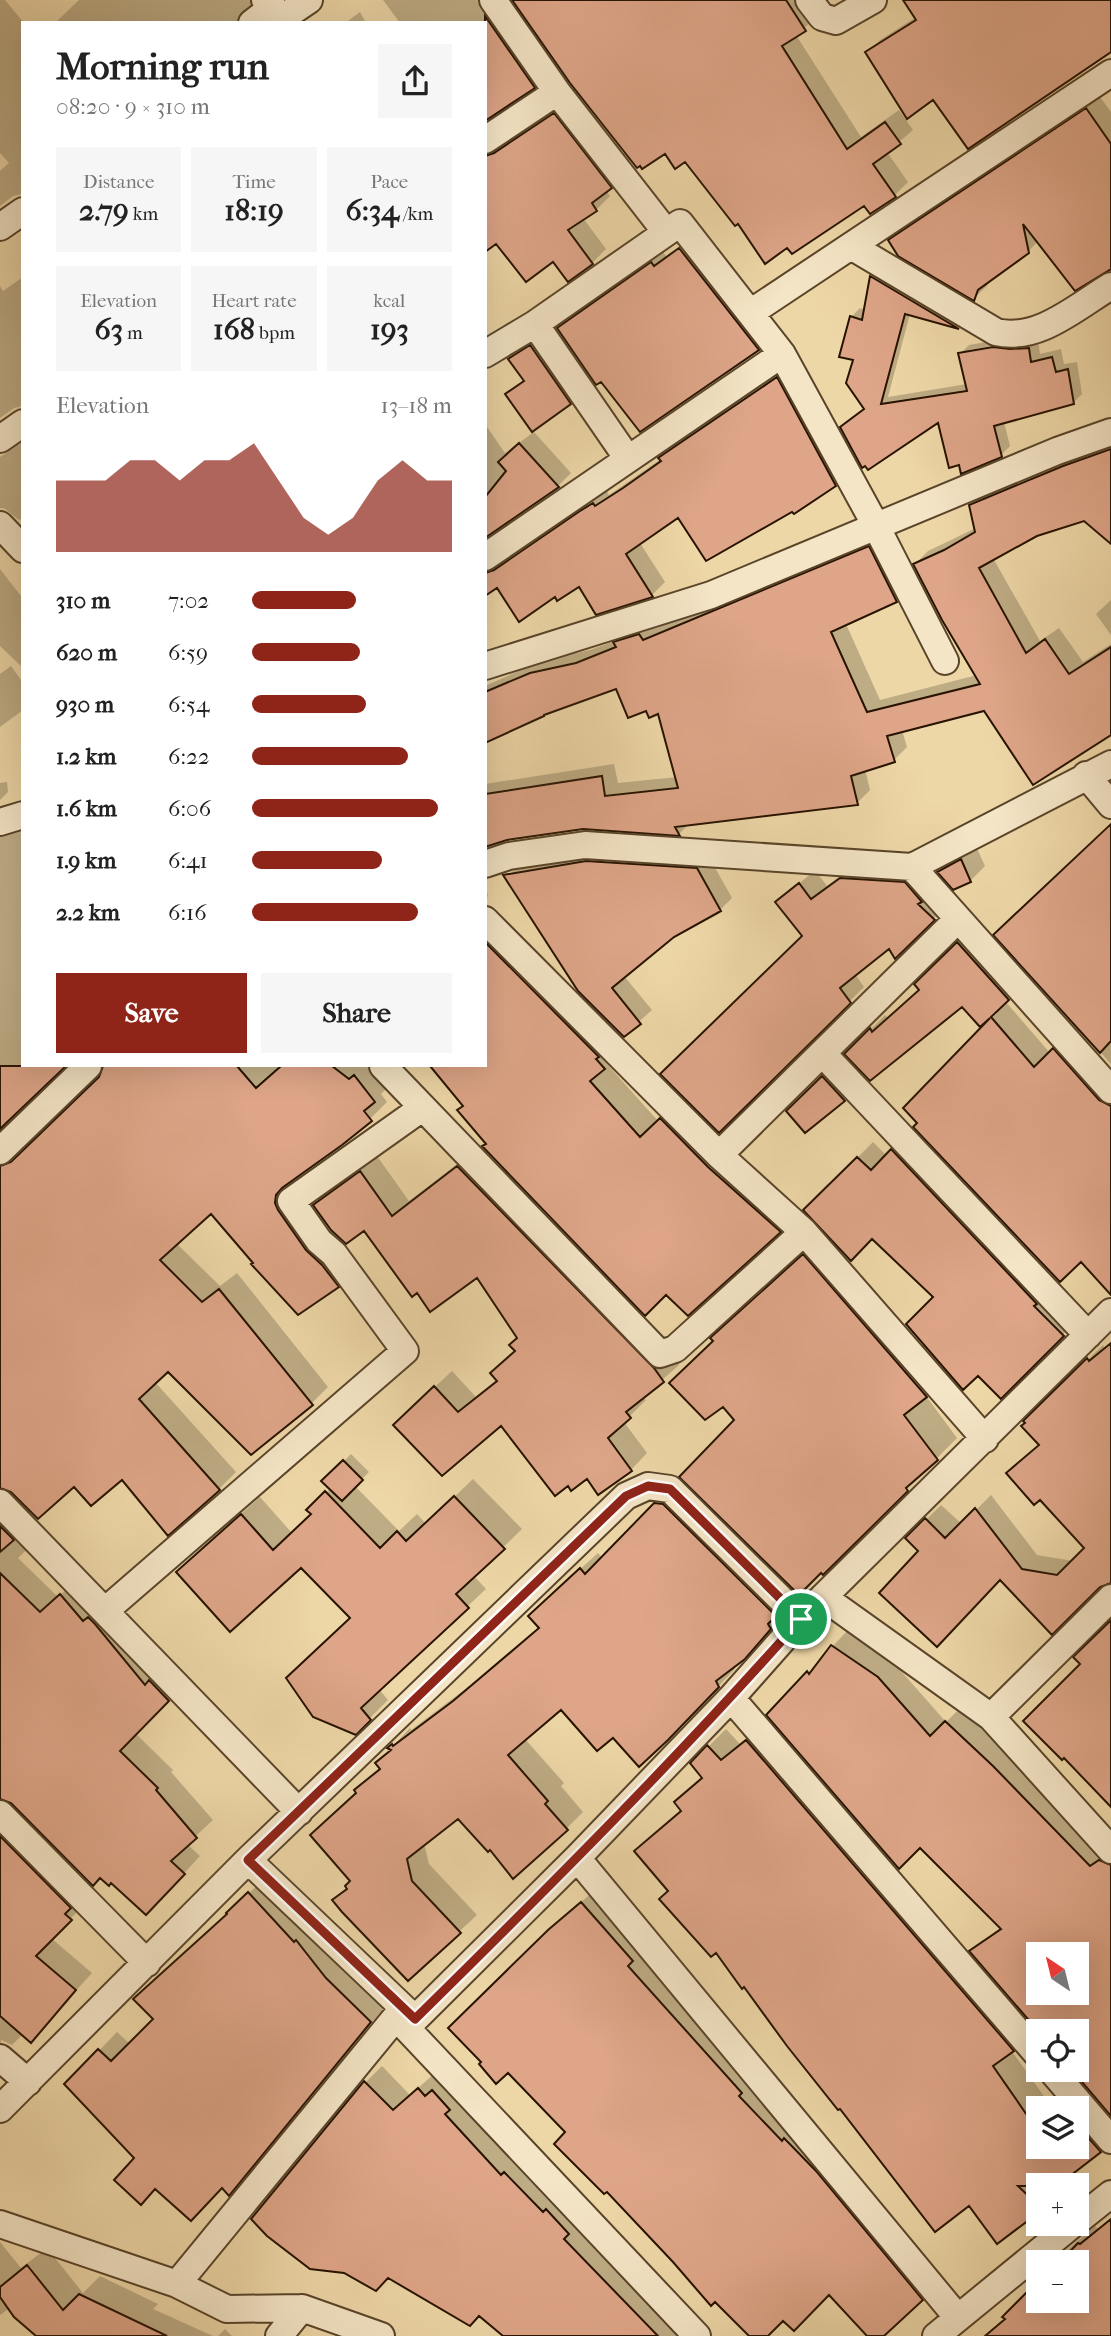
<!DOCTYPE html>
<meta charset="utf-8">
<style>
:root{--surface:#fff;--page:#f6f6f6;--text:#222;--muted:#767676;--accent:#8f2418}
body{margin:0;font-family:"IM FELL French Canon",serif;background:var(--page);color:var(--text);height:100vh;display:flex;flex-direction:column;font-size:26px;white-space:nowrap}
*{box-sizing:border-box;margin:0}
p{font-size:23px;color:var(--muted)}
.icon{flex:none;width:38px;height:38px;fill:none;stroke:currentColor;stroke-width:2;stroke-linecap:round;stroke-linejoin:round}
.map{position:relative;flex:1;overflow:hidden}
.sheet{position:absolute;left:21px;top:21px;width:466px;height:1046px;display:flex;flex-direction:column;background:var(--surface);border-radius:0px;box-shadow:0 7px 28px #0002}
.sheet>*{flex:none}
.needle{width:46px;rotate:325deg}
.controls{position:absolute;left:1026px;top:1942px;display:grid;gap:14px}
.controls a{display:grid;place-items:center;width:63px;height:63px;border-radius:0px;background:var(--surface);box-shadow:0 7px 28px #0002;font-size:35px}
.pin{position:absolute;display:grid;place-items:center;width:60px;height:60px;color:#fff;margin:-30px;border:4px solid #fff;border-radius:50%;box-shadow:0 2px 7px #0007}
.round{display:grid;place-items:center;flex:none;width:74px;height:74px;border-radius:0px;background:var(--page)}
.overview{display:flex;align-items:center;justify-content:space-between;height:119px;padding:0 35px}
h1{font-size:38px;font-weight:700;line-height:52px}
.metrics{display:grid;grid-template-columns:repeat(3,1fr);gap:10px;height:119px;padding:7px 35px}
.metrics div{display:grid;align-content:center;border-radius:0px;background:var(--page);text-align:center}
.metrics b{font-size:30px;font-weight:700}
.metrics small{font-size:19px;font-weight:400}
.metrics p{font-size:19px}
.chart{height:196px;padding:14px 35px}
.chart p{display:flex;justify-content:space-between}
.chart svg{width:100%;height:126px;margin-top:7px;fill:var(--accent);opacity:.7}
.action{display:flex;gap:14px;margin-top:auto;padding:14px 35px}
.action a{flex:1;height:80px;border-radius:0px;background:var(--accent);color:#fff;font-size:28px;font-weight:700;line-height:80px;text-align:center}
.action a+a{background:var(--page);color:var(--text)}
ul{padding:0 35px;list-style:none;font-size:23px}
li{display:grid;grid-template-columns:112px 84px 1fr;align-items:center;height:52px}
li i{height:18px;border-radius:9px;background:var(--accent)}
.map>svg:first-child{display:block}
.shadow{fill:#0003;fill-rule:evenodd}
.building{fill:#dea588;stroke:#271301;stroke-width:2;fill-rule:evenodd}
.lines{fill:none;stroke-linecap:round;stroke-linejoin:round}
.minor-casing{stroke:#59442a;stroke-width:30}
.minor{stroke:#f4e5c6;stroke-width:26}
.route-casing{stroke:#fff;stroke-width:14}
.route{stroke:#8f2418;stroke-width:9}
</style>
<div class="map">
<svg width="1111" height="2336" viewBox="0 0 1111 2336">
<rect width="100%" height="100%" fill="#eed7a7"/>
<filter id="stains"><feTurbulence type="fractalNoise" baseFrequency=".00286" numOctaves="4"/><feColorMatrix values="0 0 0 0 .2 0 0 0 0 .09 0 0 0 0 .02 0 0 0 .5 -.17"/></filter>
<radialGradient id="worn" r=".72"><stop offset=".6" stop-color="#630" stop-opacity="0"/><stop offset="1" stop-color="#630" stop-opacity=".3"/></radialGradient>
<path class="shadow" d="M0 0H5L24 23 23 194 13 196 0 206V171L9 163 0 153Z
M79 0H252L249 10 257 23H55Z
M383 0H495L547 73 534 86 485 119V23H400Z
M514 0H808L818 16 796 35 861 137 899 110 913 130 887 152 908 182 895 195 871 212 865 203 788 246 738 222 685 159 666 152Z
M905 0H1111V50L933 97 867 53 880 40 916 17Z
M360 12 366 23H345Z
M1100 97 1111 112V269L1038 241 1028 252 989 280 987 286 974 298 890 240 903 227Z
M568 101 624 173 606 190 610 196 596 210 583 218 606 249 592 263 569 279 554 259 497 241 485 250V152L499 142 509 140Z
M691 238 769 338 758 349 601 379 559 329 571 317 663 252 666 256Z
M880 268 966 319 959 327 910 314 888 397 967 384 960 354 969 345 1003 339H1038L1040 354 1061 349 1064 364 1077 362 1082 394 1073 403 1004 422 1010 446 1001 455 939 421 851 419 865 408 855 359 851 317 860 308 865 310 870 277ZM1001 344 1002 348 969 353V350Z
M23 277V406L14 408 0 418V286L3 291Z
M543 335 581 391 570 402 508 394 524 379 511 360 522 348Z
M790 365 848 471 835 484 793 509 678 516 640 543 665 582 652 595 579 585 555 595 497 586 485 594V552L501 560 509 557 595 498 607 491 609 495 661 459 674 445Z
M485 424 505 453 534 432 571 473 558 486 485 536Z
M23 441V518L19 520 4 508H0V457Z
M1111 441V541L1085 519 1037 535 993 558 1040 641 1059 628 1083 662 1111 644V733L985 709 902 730 907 747 894 760 865 769 870 790 857 803 690 823 679 834 583 828 506 839 485 847V784L614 764 618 783 677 777 660 711 647 708 617 686 485 741V686L544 660 590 650 618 640 628 630 653 622 656 628 882 534 909 588 896 601 846 624 880 700 977 675 915 564 928 551 976 528 971 505 984 492Z
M0 569 21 596 23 594V668L0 646Z
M1111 600V635L1096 614Z
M11 666 23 683V710L0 727V674Z
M7 782 8 792 0 800V783Z
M0 820H23V1066H63L1 1128V1137L12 1150H21L30 1146 101 1077 105 1066H377L391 1084 381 1094 387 1102 370 1119 293 1178 292 1185 354 1269 337 1285 255 1262 211 1212 176 1243 220 1286 237 1273 328 1387 312 1403 168 1370 155 1382 236 1472 219 1489 122 1477 74 1485 12 1490 0 1486Z
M1111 836V1064L996 935Z
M976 846 985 866 970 881 940 872 954 857Z
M599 849 709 857 732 898 720 910 673 936 624 976 652 1010 624 1035 507 877 523 861Z
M856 864 919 868 948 904 896 956 889 947 855 974 864 987 719 1130 804 936 778 902 815 870 827 886Z
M488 893 486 905 491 914 620 1051 607 1064 658 1121 678 1102 796 1214 779 1231 666 1293 488 1143 465 1106 433 1066H485V895Z
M973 928 1023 984 1005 1001 1050 1053 1069 1035 1111 1082V1292L1081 1259 919 1123 906 1108 997 1013 995 1011 962 1005 847 1054 885 1015 888 1018 920 989 917 984Z
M837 1063 859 1085 805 1131 789 1111Z
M908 1135 1078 1319 1001 1397 935 1297 873 1237 805 1210 873 1142 887 1156Z
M474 1151 670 1352 679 1365 643 1397 646 1400 624 1422 647 1453 631 1470 598 1492 587 1477 501 1424 411 1409 452 1371 476 1397 498 1379 492 1373 516 1350 519 1338 477 1276 365 1229 315 1205 331 1189 377 1156 409 1201Z
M824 1235 946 1375 926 1396 957 1438 823 1573 737 1420 715 1340 733 1318Z
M1111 1343V1581L1001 1578 920 1551 908 1538 941 1505 962 1524 991 1495 1037 1555 1073 1561 1086 1548 1040 1497 1009 1473 1040 1444 1025 1421 1103 1345 1105 1348Z
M351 1454 369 1472 355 1486 399 1531 417 1514 426 1524 473 1479 522 1529 474 1576 486 1589 379 1689 388 1700 355 1733 352 1617 301 1566 189 1561 260 1497 292 1533 312 1514 309 1510 331 1488 324 1481Z
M2 1486 5 1497 42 1535 18 1558 58 1597 78 1579 185 1683 135 1733 173 1770 171 1772 213 1820 187 1844 200 1856 163 1896 111 1881 12 1801 1 1797 5 1808 87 1902 51 1938 92 1973 31 2040 23 2034 12 2045 1 2040 0 2067V1488Z
M673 1487 787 1611 762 1639 733 1666 735 1669 685 1721 613 1736 561 1708 525 1739 564 1783 561 1786 583 1812 566 1829 490 1848 458 1816 424 1843 429 1864 477 1915 408 1979 335 1900 352 1881 358 1792 356 1790 381 1767 377 1763 410 1728 411 1730 472 1684 540 1627 547 1599 598 1553 602 1558Z
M847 1631 893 1662 946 1722 961 1707 1111 1849V2113L1076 2032 972 1951 1001 1927 920 1846 769 1715ZM1038 1955H1076V1993H1038Z
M765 1723 1030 2032 1011 2050 1048 2102 1073 2082 1111 2139 1073 2172 1076 2176 1066 2186H1038V2224H1045L1037 2231 1029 2218 969 2204 670 1890 636 1851 682 1809 676 1803 703 1777 692 1763 726 1729 740 1744ZM1038 2109H1076V2147H1038Z
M267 1876 388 2003 247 2175 229 2193 223 2186 136 2158 67 2084 117 2032 130 2044 155 2019 228 1913Z
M600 1886 939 2281 881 2336H870L829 2293 783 2318 766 2336H752L508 2070 483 2062 451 2028 568 1913Z
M382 2066 410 2095 435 2073 689 2336H506L479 2314 253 2219 366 2082Z
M1111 2218V2336H1006L1038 2301H1076V2263H1059L1057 2259 1095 2226 1098 2229Z
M0 2242 21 2268 47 2248 83 2293 100 2276 158 2304 153 2309 213 2336H40L10 2308 0 2315Z
M225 2329 232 2336H218Z"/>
<path class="building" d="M512 0H786L806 31 782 46 847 149 885 122 901 144 873 164 896 197 870 214 864 206 792 254 787 248 765 264 738 224 735 226 685 162 675 169 665 154 642 169 640 166 637 168 570 83Z
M903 0H1111V52L968 149 933 100 907 119 865 52 916 20Z
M485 16 535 88 485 121Z
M1086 108 1111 144V269L1075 291 1023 224 1029 253 978 290 974 301 898 256 888 240Z
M554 113 612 188 592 203 597 211 568 230 593 264 568 282 553 262 526 282 496 244 485 252V156L494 153Z
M679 248 759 350 640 432 601 382 596 385 557 328 651 262 654 266Z
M870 276 959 329 905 314 881 404 967 391 958 353 993 347 1010 349 1029 348 1031 362 1052 357 1056 372 1068 369 1074 404 994 426 1002 457 961 474 959 465 949 468 938 423 868 470 865 466 862 468 840 427 864 409 846 383 853 360 839 357 850 316 862 320Z
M530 345 571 404 532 432 505 394 524 381 508 359Z
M777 377 836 486 794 514 792 512 706 561 678 518 626 554 653 597 596 615 579 587 557 601 555 597 519 622 497 588 485 596V573L494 570 580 511 593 503 595 506 623 488 661 461 658 458Z
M519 443 559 487 485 538V497L506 471 498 462Z
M1111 449V544L1084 521 1037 536 979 568 1026 653 1045 639 1069 674 1111 647V735L1033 785 984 711 887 736 895 762 851 776 858 805 675 827 680 836 583 829 507 840 485 847V794L602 776 605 796 678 788 658 714 649 718 646 711 628 718 616 689 544 715V716L485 743V692L530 673 576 663 616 647 613 642 639 634 643 640 869 546 897 602 831 632 867 712 980 684 942 620 913 564 944 550 975 532 969 505 1063 466Z
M1111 824V1041L1100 1053 993 935Z
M961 859 971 882 953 890 937 872Z
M586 861 697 868 721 911 674 937 612 988 641 1024 624 1037 578 991 503 875Z
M840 878 905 882 922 902 918 904 935 920 895 959 889 949 840 988 851 1003 719 1133 660 1074 802 936 775 902 799 883 811 899Z
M485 942 599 1057 596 1059 605 1069 590 1081 640 1137 660 1118 708 1167 781 1232 688 1316 666 1295 645 1316 482 1146 486 1144 457 1110 463 1106 430 1066H485Z
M957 942 1009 1000 991 1017 1034 1067 1053 1048 1099 1100 1111 1106V1295L1081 1262 1060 1282 913 1127 917 1123 903 1108 990 1018 980 1027 962 1007 870 1081 844 1054 870 1028 872 1032 919 990 914 984Z
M0 1066H66L0 1129Z
M103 1066H237L256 1088 281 1066H332L349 1079 354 1075 375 1102 364 1111 372 1121 342 1145 282 1188 276 1195 275 1203 278 1210 306 1250 322 1265 339 1287 298 1315 251 1264 253 1263 211 1214 160 1260 202 1302 219 1289 313 1405 251 1455 168 1372 139 1399 220 1490 168 1536 122 1480 91 1506 74 1487 38 1519 11 1492 0 1488V1166L11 1162 99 1077Z
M822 1076 845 1101 805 1133 786 1111Z
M891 1149 1037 1304 1034 1306 1064 1336 1001 1399 978 1376 963 1390 906 1324 933 1297 872 1239 851 1261 803 1210 857 1157 871 1170Z
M457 1166 654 1368 664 1382 626 1412 631 1418 608 1438 632 1471 598 1495 587 1479 571 1491 568 1486 555 1496 501 1426 442 1476 393 1425 434 1386 458 1412 497 1381 490 1373 515 1351 509 1345 517 1338 477 1278 430 1312 417 1293 412 1297 364 1231 346 1244 331 1230 313 1205 360 1171 392 1216Z
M803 1254 927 1397 904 1415 938 1460 906 1488 908 1491 902 1497 823 1575 821 1573 799 1595 679 1477 734 1420 723 1407 705 1420 669 1383 713 1341 710 1338Z
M1111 1343V1583L1100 1587 1052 1635 1000 1580 937 1647 879 1593 918 1551 905 1538 925 1518 945 1538 975 1508 1022 1569 1057 1575 1084 1548 1040 1500 1034 1505 1006 1473 1039 1445 1021 1426 1025 1423 1023 1421 1087 1358 1089 1361Z
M343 1460 363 1480 342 1501 321 1481Z
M325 1491 380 1548 397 1531 406 1541 454 1496 505 1549 456 1594 469 1608 361 1708 371 1720 356 1735 313 1717 286 1678 350 1618 301 1568 230 1632 176 1572 241 1514 273 1550 311 1514 306 1510Z
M654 1503 663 1504 776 1616 768 1624 771 1629 745 1659 716 1681 719 1687 668 1740 639 1767 613 1738 597 1751 561 1710 508 1755 548 1801 545 1804 568 1830 513 1879 490 1850 488 1852 458 1819 407 1859 412 1881 461 1933 408 1981 342 1912 332 1900 347 1889 345 1886 350 1881 310 1835 356 1793 354 1790 380 1769 375 1763 391 1750 387 1748 392 1744 393 1746 453 1701 539 1628 528 1616 580 1568 585 1574Z
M0 1526 14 1540 0 1552Z
M0 1573 40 1612 60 1594 83 1621 88 1617 95 1624 145 1685 149 1680 169 1701 120 1751 158 1788 156 1790 197 1838 171 1861 185 1874 146 1915 111 1883 109 1886 100 1878 93 1886 11 1803 0 1799Z
M1111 1620V1807L1064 1758 1062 1760 1023 1721 1080 1664 1073 1657Z
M831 1645 878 1677 930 1736 945 1721 993 1766 1090 1866 1099 1860 1111 1865V2116L1076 2075V2032H1039L969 1951 1001 1929 920 1848 899 1869 766 1715 807 1671 809 1674ZM1038 1955H1076V1993H1038Z
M746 1740 1014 2051 993 2066 1029 2118 1038 2112V2147H1076V2124L1101 2152 1057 2186H1018L1038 2205V2213L997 2244 969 2206 935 2232 840 2109 838 2110 787 2046 744 1987 742 1989 716 1953 711 1957 659 1899 668 1891 634 1851 681 1811 674 1802 702 1778 690 1763 707 1745 721 1760Z
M0 1836 71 1908 65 1914 72 1920 36 1956 76 1990 31 2043 0 2016Z
M248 1892 294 1942 296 1940 326 1978 371 2022 229 2196 222 2188 191 2221 155 2189 141 2205 114 2180 134 2158 64 2084 98 2049 111 2061 153 2019 133 1999 227 1914 226 1913Z
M581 1902 633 1961 628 1966 742 2093 739 2096 782 2141 784 2138 817 2172 923 2300 884 2336H867L829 2295 794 2331 783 2321 768 2336H749L715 2302 711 2306 673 2262 607 2192 604 2194 554 2144 565 2132 508 2073 496 2084 479 2064 481 2062 448 2028 548 1930Z
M364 2081 393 2110 418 2088 425 2096 432 2090 450 2110 445 2114 501 2175 504 2172 543 2212 546 2209 569 2234 564 2239 658 2336H503L479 2316 470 2326 388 2278 376 2291 344 2273 310 2269 267 2236 251 2219Z
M1111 2219V2336H985L1005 2319 1002 2317 1038 2281V2301H1076V2263H1059L1078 2243 1080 2244Z
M27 2265 63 2310 79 2294 167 2336H36L14 2317 0 2297V2287Z"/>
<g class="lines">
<g class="minor-casing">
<path id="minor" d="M493 0 557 92 666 232
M809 0 822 17 836 21 873 0
M252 23 273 7 265 0
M275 23 309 0
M485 140 557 92
M0 227 23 211
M851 246 996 332C1038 342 1076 307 1111 286
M750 313 1111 73
M535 324 628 459
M485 354 535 324 680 223 782 354 876 526 945 661
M0 439 23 423
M0 525 23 549
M485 557 782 354
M485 666 711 595 1057 451 1111 432
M1086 775 1111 805
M0 822 23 815
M485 864 509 856 585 845 912 867 1111 764
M912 867 1111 1090
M485 920 719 1155 804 1232 985 1439
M823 1054 1088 1335
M383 1066 660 1354 675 1349 804 1232
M0 1151 88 1066
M719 1155 958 919
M0 1503 299 1812
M823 1597 991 1717 1111 1850
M106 1610 405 1351 334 1254 319 1241 291 1201 422 1108
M731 1698 1038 2055
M991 1717 1111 1598
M0 1814 147 1963
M577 1858 958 2318
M248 1860 415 2019
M396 2017 697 2336
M0 2058 28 2082
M1051 2070 1111 2140
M0 2109 248 1860 626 1496 648 1486 670 1489 801 1619
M1076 2222 1111 2194
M0 2224 177 2284 227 2309 302 2308 381 2336
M177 2284 396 2017 415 2019 577 1858 731 1698 801 1619 1111 1312
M279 2336 302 2308
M936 2336 1073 2224"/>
</g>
<use href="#minor" class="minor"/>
</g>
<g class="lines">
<g class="route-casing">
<path id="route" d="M648 1486 670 1489 801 1619C678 1758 547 1889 415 2019L248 1860 626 1496Z"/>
</g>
<use href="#route" class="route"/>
</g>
<rect width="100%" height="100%" filter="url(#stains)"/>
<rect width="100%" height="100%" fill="url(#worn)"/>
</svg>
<div class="controls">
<a><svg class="needle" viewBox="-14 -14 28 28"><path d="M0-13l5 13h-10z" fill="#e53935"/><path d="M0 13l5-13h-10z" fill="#767676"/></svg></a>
<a><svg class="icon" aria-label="locate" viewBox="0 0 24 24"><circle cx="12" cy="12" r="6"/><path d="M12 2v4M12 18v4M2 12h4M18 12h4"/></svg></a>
<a><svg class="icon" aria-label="layers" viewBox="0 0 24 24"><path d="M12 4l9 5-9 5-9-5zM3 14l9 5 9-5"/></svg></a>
<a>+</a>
<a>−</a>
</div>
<div class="pin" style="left:801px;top:1619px;background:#1e9e55"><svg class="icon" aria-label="arrive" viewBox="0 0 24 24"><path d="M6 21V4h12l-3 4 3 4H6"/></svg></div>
<section class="sheet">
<div class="overview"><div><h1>Morning run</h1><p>08:20 · 9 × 310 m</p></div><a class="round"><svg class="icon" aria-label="share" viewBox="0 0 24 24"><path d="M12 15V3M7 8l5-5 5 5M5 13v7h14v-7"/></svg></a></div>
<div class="metrics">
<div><p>Distance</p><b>2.79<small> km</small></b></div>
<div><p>Time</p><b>18:19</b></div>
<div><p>Pace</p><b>6:34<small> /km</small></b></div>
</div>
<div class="metrics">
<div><p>Elevation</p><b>63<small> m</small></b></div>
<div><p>Heart rate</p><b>168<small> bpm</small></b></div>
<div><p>kcal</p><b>193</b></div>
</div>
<div class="chart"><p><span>Elevation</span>13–18 m</p>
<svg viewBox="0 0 160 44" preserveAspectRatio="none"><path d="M0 44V19L10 19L20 19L30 12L40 12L50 19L60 12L70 12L80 6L90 19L100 32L110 38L120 32L130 19L140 12L150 19L160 19V44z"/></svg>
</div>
<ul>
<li><b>310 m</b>7:02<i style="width:52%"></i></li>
<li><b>620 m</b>6:59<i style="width:54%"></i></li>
<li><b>930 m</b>6:54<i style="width:57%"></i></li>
<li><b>1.2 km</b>6:22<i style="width:78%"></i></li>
<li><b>1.6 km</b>6:06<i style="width:93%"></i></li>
<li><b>1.9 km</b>6:41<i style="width:65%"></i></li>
<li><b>2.2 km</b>6:16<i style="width:83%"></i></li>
</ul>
<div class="action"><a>Save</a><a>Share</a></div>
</section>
</div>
